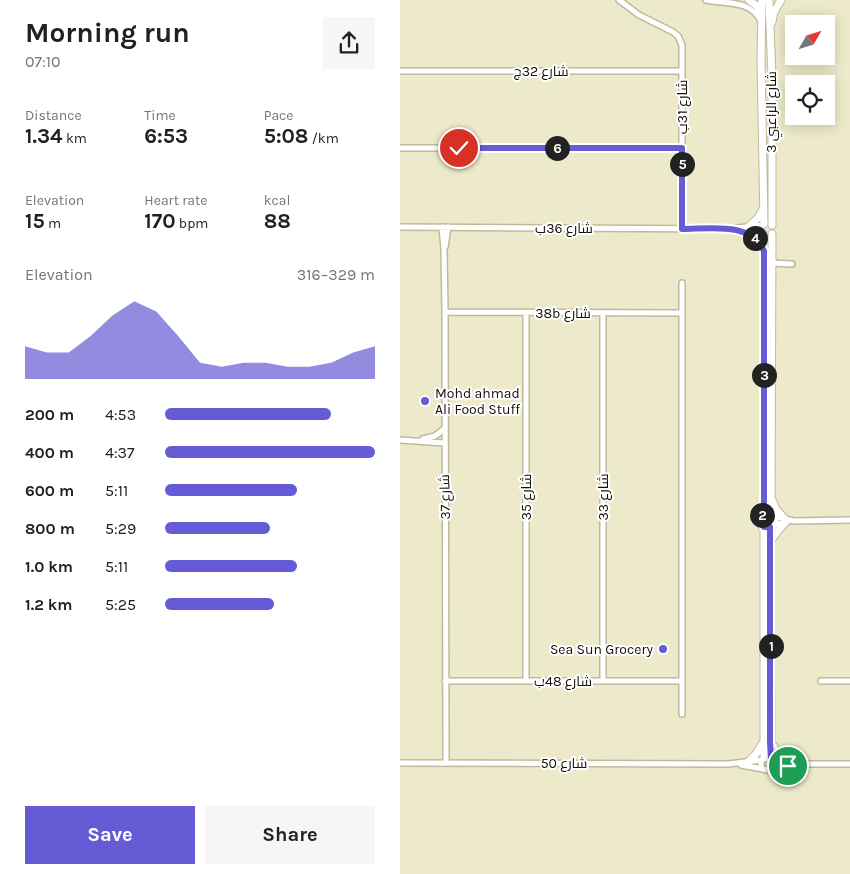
<!DOCTYPE html>
<meta charset="utf-8">
<style>
:root{--surface:#fff;--page:#f6f6f6;--text:#202124;--muted:#757577;--accent:#655bd4}
body{margin:0;font-family:Karla,Cairo,sans-serif;background:var(--page);color:var(--text);height:100vh;display:flex;flex-direction:column;font-size:19px;white-space:nowrap}
*{box-sizing:border-box;margin:0}
p{font-size:16px;color:var(--muted)}
.icon{flex:none;width:28px;height:28px;fill:none;stroke:currentColor;stroke-width:2;stroke-linecap:round;stroke-linejoin:round}
.map{position:relative;flex:1;overflow:hidden}
.details{display:flex;flex-direction:column;background:var(--surface);width:400px}
.details>*{flex:none}
.needle{width:32px;rotate:51deg}
.controls{position:absolute;left:385px;top:15px;display:grid;gap:10px}
.controls a{display:grid;place-items:center;width:50px;height:50px;border-radius:0px;background:var(--surface);box-shadow:0 2px 12px #0003;font-size:25px}
.pin{position:absolute;display:grid;place-items:center;width:42px;height:42px;color:#fff;margin:-21px;border:2px solid #fff;border-radius:50%;box-shadow:0 1px 5px #0007}
.km{position:absolute;width:25px;height:25px;margin:-12px;border-radius:50%;background:#222;color:#fff;font-size:14px;line-height:25px;text-align:center}
.round{display:grid;place-items:center;flex:none;width:52px;height:52px;border-radius:0px;background:var(--page)}
.head{display:flex;align-items:center;justify-content:space-between;height:85px;padding:0 25px}
h1{font-size:28px;font-weight:700;line-height:38px}
.stats{display:grid;grid-template-columns:repeat(3,1fr);gap:8px;height:85px;padding:5px 25px}
.stats div{display:grid;align-content:center}
.stats b{font-size:21px;font-weight:700}
.stats small{font-size:14px;font-weight:400}
.stats p{font-size:14px}
.chart{height:140px;padding:10px 25px}
.chart p{display:flex;justify-content:space-between}
.chart svg{width:100%;height:90px;margin-top:5px;fill:var(--accent);opacity:.7}
.action{display:flex;gap:10px;margin-top:auto;padding:10px 25px}
.action a{flex:1;height:58px;border-radius:0px;background:var(--accent);color:#fff;font-size:20px;font-weight:700;line-height:58px;text-align:center}
.action a+a{background:var(--page);color:var(--text)}
ul{padding:0 25px;list-style:none;font-size:16px}
li{display:grid;grid-template-columns:80px 60px 1fr;align-items:center;height:38px}
li i{height:12px;border-radius:6px;background:var(--accent)}
main{display:flex;flex:1;min-height:0}
.map>svg:first-child{display:block}
.lines{fill:none;stroke-linecap:round;stroke-linejoin:round}
.street-casing{stroke:#bebb9d;stroke-width:8}
.secondary-casing{stroke:#bebb9d;stroke-width:9}
.street{stroke:#fff;stroke-width:5}
.secondary{stroke:#fff;stroke-width:7}
.route-casing{stroke:#fff;stroke-width:10}
.route{stroke:#655bd4;stroke-width:6}
.poi-dot{fill:#655bd4;stroke:#fff;stroke-width:2}
.labels{text-anchor:middle;dominant-baseline:central;stroke-width:4;stroke-linejoin:round;paint-order:stroke}
.street-label{font-size:14px;fill:#121106;stroke:#fff}
.poi-label{font-size:14px;fill:#121106;stroke:#fff;text-anchor:start}
</style>
<main>
<section class="details">
<div class="head"><div><h1>Morning run</h1><p>07:10</p></div><a class="round"><svg class="icon" aria-label="share" viewBox="0 0 24 24"><path d="M12 15V3M7 8l5-5 5 5M5 13v7h14v-7"/></svg></a></div>
<div class="stats">
<div><p>Distance</p><b>1.34<small> km</small></b></div>
<div><p>Time</p><b>6:53</b></div>
<div><p>Pace</p><b>5:08<small> /km</small></b></div>
</div>
<div class="stats">
<div><p>Elevation</p><b>15<small> m</small></b></div>
<div><p>Heart rate</p><b>170<small> bpm</small></b></div>
<div><p>kcal</p><b>88</b></div>
</div>
<div class="chart"><p><span>Elevation</span>316–329 m</p>
<svg viewBox="0 0 160 44" preserveAspectRatio="none"><path d="M0 44V28L10 31L20 31L30 23L40 13L50 6L60 11L70 23L80 36L90 38L100 36L110 36L120 38L130 38L140 36L150 31L160 28V44z"/></svg>
</div>
<ul>
<li><b>200 m</b>4:53<i style="width:79%"></i></li>
<li><b>400 m</b>4:37<i style="width:100%"></i></li>
<li><b>600 m</b>5:11<i style="width:63%"></i></li>
<li><b>800 m</b>5:29<i style="width:50%"></i></li>
<li><b>1.0 km</b>5:11<i style="width:63%"></i></li>
<li><b>1.2 km</b>5:25<i style="width:52%"></i></li>
</ul>
<div class="action"><a>Save</a><a>Share</a></div>
</section>
<div class="map">
<svg width="450" height="874" viewBox="0 0 450 874">
<rect width="100%" height="100%" fill="#edeacb"/>
<g class="lines">
<g class="street-casing">
<path id="street" d="M219 0 239 15 273 32 278 36 282 45V229
M306 0C329 4 350 0 361 21
M0 71H282
M0 148H282
M0 227 329 229 363 234
M42 227 44 249 45 312 46 763
M337 228 363 225
M45 247 48 227
M371 263 392 264
M45 312 282 313
M126 313V681
M203 313V681
M23 439 35 436 44 429
M0 440 44 443
M374 516 394 521 450 520
M374 525 387 522
M45 681H282
M421 681H450
M282 714V283
M361 764a6 6 0 1 1 12 0a6 6 0 1 1-12 0Z
M372 760 400 764H450
M0 763 328 764 362 760
M341 765 363 769
M371 769 395 765"/>
</g>
<g class="secondary-casing">
<path id="secondary" d="M349 0 357 6 362 14
M362 0 361 60 364 224
M369 0 372 76V225
M372 22 374 12 381 0
M348 227 358 218 363 209
M346 232 358 241 364 250
M372 500 376 509 384 518
M359 520a8 8 0 1 1 16 0a8 8 0 1 1-16 0Z
M364 513V234
M371 513 372 234
M364 527V758
M370 527 371 759
M370 542 377 532 385 523
M372 744 385 762
M348 762 356 754 363 743"/>
</g>
<use href="#street" class="street"/>
<use href="#secondary" class="secondary"/>
</g>
<g class="lines">
<g class="route-casing">
<path id="route" d="M59 148H282V229C309 229 351 221 364 251V514L360 520 364 527H370V742L371 759 374 764 371 769 388 766"/>
</g>
<use href="#route" class="route"/>
</g>
<g class="poi-dot">
<circle cx="25" cy="401" r="5"/>
<circle cx="263" cy="649" r="5"/>
</g>
<g class="labels">
<g class="street-label">
<text x="141" y="71">شارع 32ج</text>
<text transform="translate(282 107) rotate(-90)">شارع 31ب</text>
<text transform="translate(371 112) rotate(-90)">شارع الراعبي 3</text>
<text x="164" y="228">شارع 36ب</text>
<text x="163" y="313">38b شارع</text>
<text transform="translate(45 497) rotate(-91)">شارع 37</text>
<text transform="translate(126 497) rotate(-90)">شارع 35</text>
<text transform="translate(203 497) rotate(-90)">شارع 33</text>
<text x="163" y="681">شارع 48ب</text>
<text x="164" y="763">شارع 50</text>
</g>
<g class="poi-label">
<text x="35" y="393">Mohd ahmad<tspan x="35" dy="16">Ali Food Stuff</tspan></text>
<text x="253" y="649" text-anchor="end">Sea Sun Grocery</text>
</g>
</g>
</svg>
<div class="controls">
<a><svg class="needle" viewBox="-14 -14 28 28"><path d="M0-13l5 13h-10z" fill="#e53935"/><path d="M0 13l5-13h-10z" fill="#757577"/></svg></a>
<a><svg class="icon" aria-label="locate" viewBox="0 0 24 24"><circle cx="12" cy="12" r="6"/><path d="M12 2v4M12 18v4M2 12h4M18 12h4"/></svg></a>
</div>
<div class="pin" style="left:388px;top:766px;background:#1e9e55"><svg class="icon" aria-label="arrive" viewBox="0 0 24 24"><path d="M6 21V4h12l-3 4 3 4H6"/></svg></div>
<div class="pin" style="left:59px;top:148px;background:#d93025"><svg class="icon" aria-label="check" viewBox="0 0 24 24"><path d="M5 12l5 5 9-10"/></svg></div>
<b class="km" style="left:371px;top:646px">1</b>
<b class="km" style="left:362px;top:515px">2</b>
<b class="km" style="left:364px;top:375px">3</b>
<b class="km" style="left:355px;top:238px">4</b>
<b class="km" style="left:282px;top:164px">5</b>
<b class="km" style="left:157px;top:148px">6</b>
</div>
</main>
